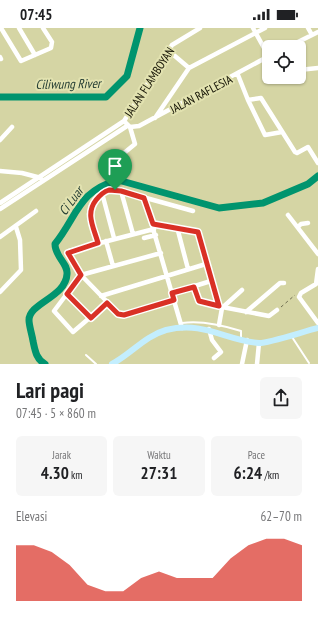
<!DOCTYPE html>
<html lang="id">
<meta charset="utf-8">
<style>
:root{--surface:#fff;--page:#f6f6f6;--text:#202124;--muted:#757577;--accent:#d93025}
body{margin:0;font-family:"PT Sans Narrow",sans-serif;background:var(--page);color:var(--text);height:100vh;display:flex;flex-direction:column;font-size:15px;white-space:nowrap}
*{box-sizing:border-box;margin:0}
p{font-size:13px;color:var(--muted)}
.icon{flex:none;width:22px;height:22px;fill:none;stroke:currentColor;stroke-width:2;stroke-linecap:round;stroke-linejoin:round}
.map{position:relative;height:336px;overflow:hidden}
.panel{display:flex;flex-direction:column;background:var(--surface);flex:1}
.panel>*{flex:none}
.tools{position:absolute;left:262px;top:12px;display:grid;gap:8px}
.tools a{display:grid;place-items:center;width:44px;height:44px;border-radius:6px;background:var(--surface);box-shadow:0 1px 3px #0004;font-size:20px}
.pin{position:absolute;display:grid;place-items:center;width:34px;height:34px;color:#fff;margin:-41px -17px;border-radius:50% 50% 50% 0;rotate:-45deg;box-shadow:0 0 4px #0007}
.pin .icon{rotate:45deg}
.round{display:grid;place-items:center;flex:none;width:42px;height:42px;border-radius:6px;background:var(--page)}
.head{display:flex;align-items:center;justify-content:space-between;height:68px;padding:0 16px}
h1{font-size:22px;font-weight:800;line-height:30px}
.metrics{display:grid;grid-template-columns:repeat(3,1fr);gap:6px;height:68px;padding:4px 16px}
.metrics div{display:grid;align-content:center;border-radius:6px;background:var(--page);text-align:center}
.metrics b{font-size:17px;font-weight:800}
.metrics small{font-size:11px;font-weight:400}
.metrics p{font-size:11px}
.chart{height:112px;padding:8px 16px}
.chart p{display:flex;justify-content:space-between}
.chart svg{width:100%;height:72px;margin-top:4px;fill:var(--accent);opacity:.7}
.status{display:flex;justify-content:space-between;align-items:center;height:28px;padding:0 20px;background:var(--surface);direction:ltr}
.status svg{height:11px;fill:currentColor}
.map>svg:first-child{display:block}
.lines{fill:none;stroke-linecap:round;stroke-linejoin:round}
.river{stroke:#00946e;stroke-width:7}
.path{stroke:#6e6d4f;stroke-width:1;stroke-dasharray:3 3;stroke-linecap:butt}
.lane{stroke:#fff;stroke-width:2}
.street{stroke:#fff;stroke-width:4.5}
.secondary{stroke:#c3eefe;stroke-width:6}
.route-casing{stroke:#fff;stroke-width:8}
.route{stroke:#d93025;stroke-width:5}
.labels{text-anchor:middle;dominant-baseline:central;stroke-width:4;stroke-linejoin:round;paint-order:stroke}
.street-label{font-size:12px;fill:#100f01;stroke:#e2e2b0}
.water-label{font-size:13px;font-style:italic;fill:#243d33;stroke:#e2e2b0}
</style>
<div class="status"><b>07:45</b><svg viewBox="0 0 49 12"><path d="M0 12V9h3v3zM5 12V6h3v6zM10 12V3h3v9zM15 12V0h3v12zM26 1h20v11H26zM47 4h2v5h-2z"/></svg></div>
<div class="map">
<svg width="318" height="336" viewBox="0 0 318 336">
<rect width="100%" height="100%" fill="#d5d5a4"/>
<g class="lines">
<path class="river" d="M0 69H106L127 48 140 0
M45 336C36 331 35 322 33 313 32 306 29 298 29 292 29 275 66 269 67 246 68 235 55 229 55 216 78 187 78 163 118 152L219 180 263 175 308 156 318 148"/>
<path class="path" d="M281 279 295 267"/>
<path class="lane" d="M182 295C202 292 222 297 241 303V310
M292 309 309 335
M86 327 96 336"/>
<path class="street" d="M1 0 21 33 51 20 52 14 43 0
M19 0 35 27
M253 0 269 29
M308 0 312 7
M288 19 318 4
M169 23 189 40
M0 29 1 31
M299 42 318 40
M238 47 248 72 261 70 295 124 297 125 308 119 318 135
M248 72 265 107 282 104
M155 90 189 40 265 0
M124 93 130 99 139 98 269 28
M0 112 12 99
M118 130 135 116 130 99
M0 143 22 145 41 150
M121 163 133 206
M102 165 114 210
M144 170 182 300
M0 175 124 93 172 17 200 0
M0 181 127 98
M288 187 318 226
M153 196 199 205 219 278
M177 199 188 241
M298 199 301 196 308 195
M154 201 69 223 68 227 81 247 119 286 124 287 174 272
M0 209 36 183
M144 210 156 207
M106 213 113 238
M98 215 89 186 91 178 105 164 109 162 121 163 193 183
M318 241 316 256 301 265 299 269 318 295
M194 259 198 272 201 275 269 288 277 282
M0 264 21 242 20 212 16 199
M67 265 91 291
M172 265 211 253
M101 268 206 236
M107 275 73 304 54 283 81 247 161 225
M246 284 280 255H284
M219 297 222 280 242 262
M209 301 212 312 221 324 214 330
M242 336 247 312
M257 336 259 315"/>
<path class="secondary" d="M112 336C131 326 145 308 166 302 205 293 224 312 259 315 270 315 305 303 318 300"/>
</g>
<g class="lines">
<g class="route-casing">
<path id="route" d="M109 162 121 163 144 170 153 196 198 204 219 278 199 273 194 259 172 265 174 272 124 287 118 286 107 275 91 290 67 266 81 247 68 225 98 215C94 200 85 186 96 172 100 167 103 164 109 162Z"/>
</g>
<use href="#route" class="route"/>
</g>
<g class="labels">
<g class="street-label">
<text transform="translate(149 54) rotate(-57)">JALAN FLAMBOYAN</text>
<text transform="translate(201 66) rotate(-28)">JALAN RAFLESIA</text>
</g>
<g class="water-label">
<text transform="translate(68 56) rotate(-1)">Ciliwung River</text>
<text transform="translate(71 173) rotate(-53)">Ci Luar</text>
</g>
</g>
</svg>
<div class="tools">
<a><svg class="icon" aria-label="locate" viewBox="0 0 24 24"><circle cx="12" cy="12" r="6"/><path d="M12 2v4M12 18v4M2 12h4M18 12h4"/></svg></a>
</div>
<div class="pin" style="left:115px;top:162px;background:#1e9e55"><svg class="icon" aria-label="arrive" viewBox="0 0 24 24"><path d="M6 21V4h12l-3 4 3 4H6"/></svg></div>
</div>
<section class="panel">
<div class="head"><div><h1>Lari pagi</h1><p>07:45 · 5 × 860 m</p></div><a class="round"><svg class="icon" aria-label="share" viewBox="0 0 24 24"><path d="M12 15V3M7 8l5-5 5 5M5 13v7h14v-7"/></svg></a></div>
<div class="metrics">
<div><p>Jarak</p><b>4.30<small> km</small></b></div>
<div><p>Waktu</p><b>27:31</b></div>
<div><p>Pace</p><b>6:24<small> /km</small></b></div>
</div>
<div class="chart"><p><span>Elevasi</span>62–70 m</p>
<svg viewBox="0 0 160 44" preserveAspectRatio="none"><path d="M0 44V10L10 10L20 14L30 22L40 34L50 38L60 38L70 30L80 26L90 30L100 30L110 30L120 18L130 10L140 6L150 6L160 10V44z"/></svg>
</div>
</section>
